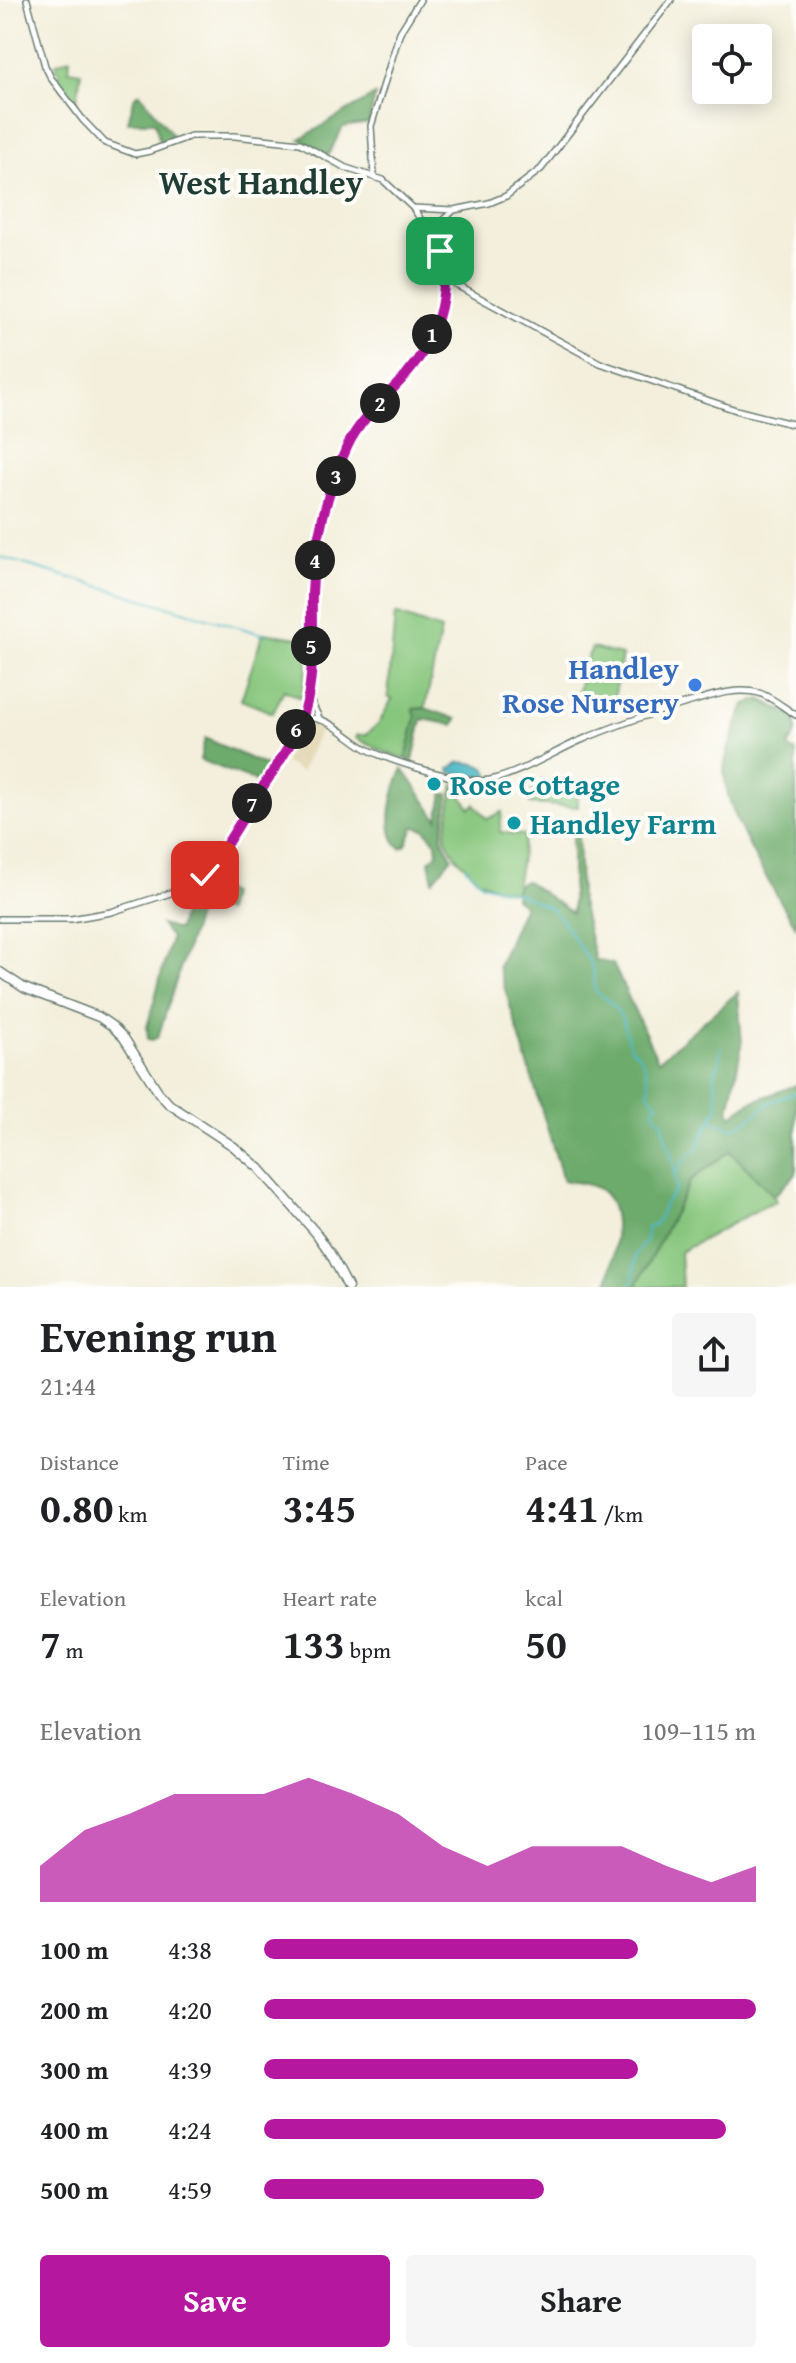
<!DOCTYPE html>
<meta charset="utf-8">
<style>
:root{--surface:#fff;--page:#f6f6f6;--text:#202124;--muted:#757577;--accent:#b5179e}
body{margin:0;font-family:"Gentium Book Plus",serif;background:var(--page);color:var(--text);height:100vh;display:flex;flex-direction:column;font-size:30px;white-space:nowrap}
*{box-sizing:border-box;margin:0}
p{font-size:26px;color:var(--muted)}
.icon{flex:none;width:44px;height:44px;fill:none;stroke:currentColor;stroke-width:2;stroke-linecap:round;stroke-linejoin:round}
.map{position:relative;height:1287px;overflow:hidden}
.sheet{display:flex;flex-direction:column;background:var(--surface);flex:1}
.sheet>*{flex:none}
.buttons{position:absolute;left:692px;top:24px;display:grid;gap:16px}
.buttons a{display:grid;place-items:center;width:80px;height:80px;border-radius:8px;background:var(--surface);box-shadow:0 4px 20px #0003;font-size:40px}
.pin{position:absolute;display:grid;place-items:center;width:68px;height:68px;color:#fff;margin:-34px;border-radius:16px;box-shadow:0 4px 12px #0006}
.km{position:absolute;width:40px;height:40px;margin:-20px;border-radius:50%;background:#222;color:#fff;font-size:22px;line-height:40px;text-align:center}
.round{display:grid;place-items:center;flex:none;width:84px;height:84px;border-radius:8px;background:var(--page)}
.summary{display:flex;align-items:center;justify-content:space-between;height:136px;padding:0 40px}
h1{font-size:44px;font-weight:700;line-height:60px}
.metrics{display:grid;grid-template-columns:repeat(3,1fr);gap:12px;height:136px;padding:8px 40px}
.metrics div{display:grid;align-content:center}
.metrics b{font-size:40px;font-weight:700}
.metrics small{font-size:22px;font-weight:400}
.metrics p{font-size:22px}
.chart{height:224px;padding:16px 40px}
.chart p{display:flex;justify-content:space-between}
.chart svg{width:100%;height:144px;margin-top:8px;fill:var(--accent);opacity:.7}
.cta{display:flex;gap:16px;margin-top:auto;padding:16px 40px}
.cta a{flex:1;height:92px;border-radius:8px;background:var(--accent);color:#fff;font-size:32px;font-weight:700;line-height:92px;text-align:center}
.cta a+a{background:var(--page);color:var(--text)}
ul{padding:0 40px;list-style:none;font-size:26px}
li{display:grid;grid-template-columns:128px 96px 1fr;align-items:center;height:60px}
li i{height:20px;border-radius:10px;background:var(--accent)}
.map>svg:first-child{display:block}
.built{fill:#e5dbba}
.green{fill:#87c67d;stroke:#538258;stroke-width:2}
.forest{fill:#6dab6c;stroke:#467450;stroke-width:2}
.water{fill:#4bb8c6;stroke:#357a7d;stroke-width:2}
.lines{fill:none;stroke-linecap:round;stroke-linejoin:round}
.stream{stroke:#4bb8c6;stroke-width:2}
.minor-casing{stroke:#697b6f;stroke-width:8}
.secondary-casing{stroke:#697b6f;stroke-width:11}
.minor{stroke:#fff;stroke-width:5}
.secondary{stroke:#fff;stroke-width:8}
.route-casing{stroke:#fff;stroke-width:16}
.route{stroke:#b5179e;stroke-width:10}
.shop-dot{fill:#3f7fe0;stroke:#fdfcf7;stroke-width:3}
.culture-dot{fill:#0f9aa8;stroke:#fdfcf7;stroke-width:3}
.labels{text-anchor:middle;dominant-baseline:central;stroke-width:8;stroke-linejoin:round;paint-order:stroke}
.shop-label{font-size:30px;font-weight:bold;fill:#366cbe;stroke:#fdfcf7;text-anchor:end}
.culture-label{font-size:30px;font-weight:bold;fill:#0d838f;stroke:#fdfcf7;text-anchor:start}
.quarter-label{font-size:34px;font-weight:bold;fill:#1f3d34;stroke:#fdfcf7}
</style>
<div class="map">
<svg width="796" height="1287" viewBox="0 0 796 1287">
<rect width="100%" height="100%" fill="#fdfcf7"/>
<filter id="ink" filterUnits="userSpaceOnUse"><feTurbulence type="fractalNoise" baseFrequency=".0125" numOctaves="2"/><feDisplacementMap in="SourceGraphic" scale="16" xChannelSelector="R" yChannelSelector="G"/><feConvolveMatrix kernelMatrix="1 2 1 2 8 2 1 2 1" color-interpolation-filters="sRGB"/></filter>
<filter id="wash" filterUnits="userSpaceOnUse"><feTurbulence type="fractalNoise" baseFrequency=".006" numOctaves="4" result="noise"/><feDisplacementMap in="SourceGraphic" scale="32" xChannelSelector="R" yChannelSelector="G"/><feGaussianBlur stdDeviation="1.8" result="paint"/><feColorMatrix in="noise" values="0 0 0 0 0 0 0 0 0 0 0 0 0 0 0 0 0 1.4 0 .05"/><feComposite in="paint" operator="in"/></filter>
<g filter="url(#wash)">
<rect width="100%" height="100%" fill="#f3efdc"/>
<path class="built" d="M309 721 322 725 301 772 284 762 299 730Z"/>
<path class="green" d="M70 58 69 70 81 72 76 106 58 79 60 76 55 64Z
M395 614 441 630 425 708 413 709 416 717 406 759 382 751 356 738 357 735H366L379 723 392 699 388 697Z
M263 633 308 639 307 669 301 698 284 690 273 713 241 700Z
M592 648 622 655 614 699 578 692 582 669Z
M454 784 470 808 475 804 487 819 502 812 500 832 525 835 515 892 496 888 478 880 456 857 445 838Z
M533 789 578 794V807L530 804Z
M730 1151 774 1196 776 1202 768 1204 680 1252 682 1287H636L691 1180Z"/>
<path class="forest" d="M140 93 173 136 160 143 155 122H128L135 96Z
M375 95 369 123 343 127 328 155 300 139Z
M760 699 796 718V733L788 747 796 752V927C775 892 717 803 725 763 729 743 738 723 745 704Z
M425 708 457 719 454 725 422 719 413 761 406 759 416 717 413 709Z
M205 738 271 768 260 783 200 760Z
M403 769 438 819 443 794H449L442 839 452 857 433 881 429 861 437 854 436 843 425 829 414 827 406 845 401 848C381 834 393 786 403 769Z
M578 830 580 898 595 960 613 964 658 1061 738 992 742 1044 729 1110 732 1116 749 1103 796 1085V1174L774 1196 730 1151 691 1180 636 1287H607C613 1261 627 1199 595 1187 585 1183 573 1182 563 1180L498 966 524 905 515 898 516 885 526 881 572 913V839Z
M206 879 230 894 226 912 206 907 199 910 158 1037 152 1040 148 1039 147 1027 171 938 161 925 178 930 187 892Z"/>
<path class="water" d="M460 762C472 763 486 763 490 776L478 777 451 772 449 769Z
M210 886 221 889V902L201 896 204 888Z"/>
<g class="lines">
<path class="stream" d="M0 557 265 635
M465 867 482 884 517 893 550 908 561 919 589 961 594 972 595 991C606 998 620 1010 624 1024 627 1033 627 1041 631 1049 646 1056 645 1073 650 1087L647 1091 658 1104 654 1108 655 1115 663 1122C663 1136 669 1148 673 1161 676 1170 673 1178 677 1187 675 1195 670 1196 666 1202 659 1213 661 1225 647 1228L646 1240 635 1255 633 1282 627 1287
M713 1122 732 1128 744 1123 771 1102 796 1092
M676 1173 687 1156 697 1150 704 1132 714 1117 713 1114 718 1110C716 1098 718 1085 713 1075L718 1066 722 1047"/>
</g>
</g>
<g filter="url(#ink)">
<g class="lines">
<g class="minor-casing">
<path id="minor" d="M27 0 45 66 51 78 83 120 105 143 135 154 150 151 191 136H235L300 143 346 168 383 180 413 208 433 238 439 241
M374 175 371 126 400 32 420 0
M413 208 453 210
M445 279 600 363 736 410 796 425
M309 697 320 720
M303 719C326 713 348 738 367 749 390 761 465 785 490 780 521 773 550 754 579 741 616 725 655 712 694 701 714 695 738 687 759 693 772 697 784 708 796 715
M0 919H71L111 912 183 889 205 875 221 854 279 763 302 720 310 681 313 575 325 515 349 444 362 423 418 359 433 332 444 294 445 279 439 241 441 222 454 210 489 203 506 196 541 169 671 0"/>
</g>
<g class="secondary-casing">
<path id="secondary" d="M0 972 24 988 99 1017 112 1026 124 1038 159 1093 169 1104 233 1146 259 1168 316 1233 330 1253 348 1287"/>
</g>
<use href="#minor" class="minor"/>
<use href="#secondary" class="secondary"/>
</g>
</g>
<g class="lines" filter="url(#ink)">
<g class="route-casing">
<path id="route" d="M205 875C223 852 237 828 252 803 271 774 300 736 307 702 315 667 311 629 312 593 314 544 327 489 348 445 361 418 386 397 406 375 435 341 452 295 440 251"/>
</g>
<use href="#route" class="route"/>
</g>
<circle class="shop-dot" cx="695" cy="685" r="8"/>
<g class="culture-dot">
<circle cx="434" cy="784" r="8"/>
<circle cx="514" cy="823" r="8"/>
</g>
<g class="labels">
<g class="shop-label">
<text x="679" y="668">Handley<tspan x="679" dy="34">Rose Nursery</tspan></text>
</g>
<g class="culture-label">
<text x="450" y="784">Rose Cottage</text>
<text x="530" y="823">Handley Farm</text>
</g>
<g class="quarter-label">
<text x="261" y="181">West Handley</text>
</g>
</g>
</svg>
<div class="buttons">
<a><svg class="icon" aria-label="locate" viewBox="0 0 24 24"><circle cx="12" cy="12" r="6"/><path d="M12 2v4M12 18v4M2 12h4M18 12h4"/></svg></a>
</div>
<div class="pin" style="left:440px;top:251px;background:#1e9e55"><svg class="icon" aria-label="arrive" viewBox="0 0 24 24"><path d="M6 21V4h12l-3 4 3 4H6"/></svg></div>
<div class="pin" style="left:205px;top:875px;background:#d93025"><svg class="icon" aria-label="check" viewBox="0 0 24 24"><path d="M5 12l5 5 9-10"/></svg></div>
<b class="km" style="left:432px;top:334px">1</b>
<b class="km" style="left:380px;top:403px">2</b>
<b class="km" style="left:336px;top:476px">3</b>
<b class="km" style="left:315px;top:560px">4</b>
<b class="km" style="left:311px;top:646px">5</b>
<b class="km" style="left:296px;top:729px">6</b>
<b class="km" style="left:252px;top:803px">7</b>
</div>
<section class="sheet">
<div class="summary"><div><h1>Evening run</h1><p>21:44</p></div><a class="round"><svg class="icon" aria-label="share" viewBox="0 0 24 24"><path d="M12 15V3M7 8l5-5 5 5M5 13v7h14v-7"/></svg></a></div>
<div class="metrics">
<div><p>Distance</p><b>0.80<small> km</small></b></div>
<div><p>Time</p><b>3:45</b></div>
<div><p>Pace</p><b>4:41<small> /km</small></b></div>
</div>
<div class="metrics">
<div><p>Elevation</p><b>7<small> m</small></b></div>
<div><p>Heart rate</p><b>133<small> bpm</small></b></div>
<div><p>kcal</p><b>50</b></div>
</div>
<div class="chart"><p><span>Elevation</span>109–115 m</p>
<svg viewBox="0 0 160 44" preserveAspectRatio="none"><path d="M0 44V33L10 22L20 17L30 11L40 11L50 11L60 6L70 11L80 17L90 27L100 33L110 27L120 27L130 27L140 33L150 38L160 33V44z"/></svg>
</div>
<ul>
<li><b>100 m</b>4:38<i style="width:76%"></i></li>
<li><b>200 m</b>4:20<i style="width:100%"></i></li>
<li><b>300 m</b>4:39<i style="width:76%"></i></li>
<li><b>400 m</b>4:24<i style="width:94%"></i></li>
<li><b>500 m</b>4:59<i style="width:57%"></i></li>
</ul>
<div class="cta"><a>Save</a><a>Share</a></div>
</section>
